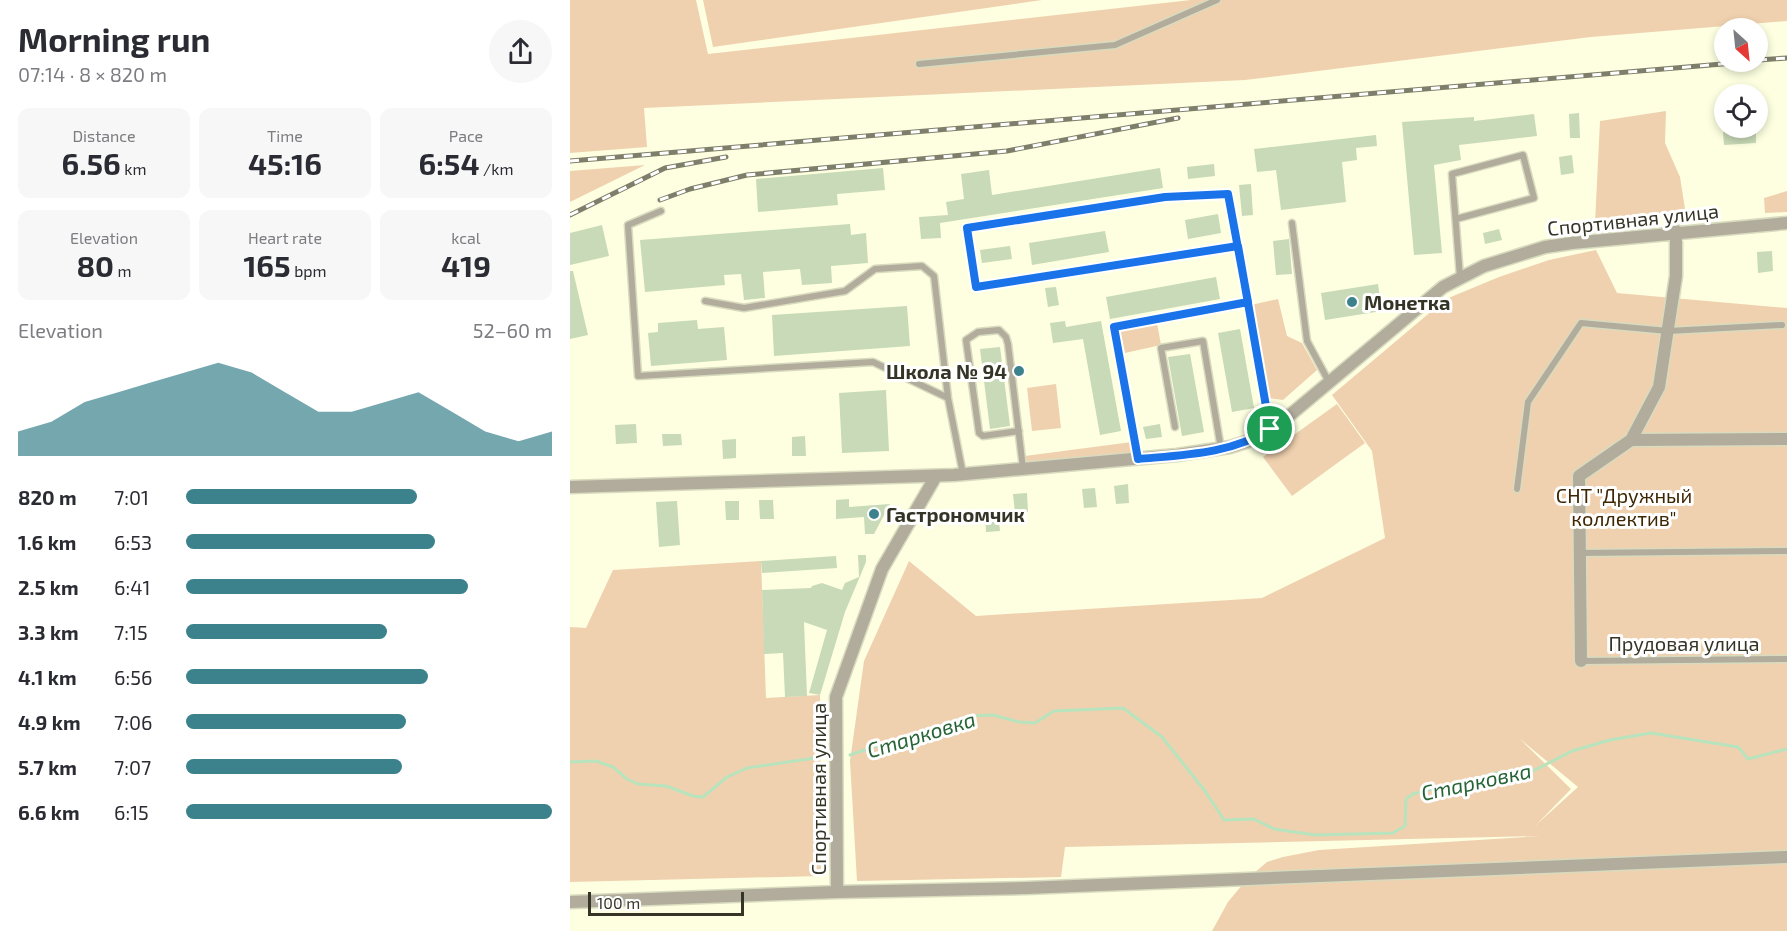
<!DOCTYPE html>
<meta charset="utf-8">
<style>
:root{--surface:#fff;--page:#f7f7f7;--text:#2b2b33;--muted:#7c7c81;--accent:#3b828c}
body{margin:0;font-family:"Exo 2",sans-serif;background:var(--page);color:var(--text);height:100vh;display:flex;flex-direction:column;font-size:22px;white-space:nowrap}
*{box-sizing:border-box;margin:0}
p{font-size:20px;color:var(--muted)}
.icon{flex:none;width:33px;height:33px;fill:none;stroke:currentColor;stroke-width:2;stroke-linecap:round;stroke-linejoin:round}
.map{position:relative;flex:1;overflow:hidden}
.details{display:flex;flex-direction:column;background:var(--surface);width:570px}
.details>*{flex:none}
.needle{width:39px;rotate:153deg}
.fabs{position:absolute;left:1144px;top:18px;display:grid;gap:12px}
.fabs a{display:grid;place-items:center;width:54px;height:54px;border-radius:50%;background:var(--surface);box-shadow:0 3px 9px #0003;font-size:30px}
.scale{position:absolute;left:18px;bottom:15px;width:156px;box-sizing:border-box;padding-left:6px;border:3px solid #353527;border-top:0;font-size:16px;line-height:21px;white-space:nowrap;color:#353527;-webkit-text-stroke:4px #fff;paint-order:stroke}
.pin{position:absolute;display:grid;place-items:center;width:51px;height:51px;color:#fff;margin:-26px;border:3px solid #fff;border-radius:50%;box-shadow:0 2px 6px #0007}
.round{display:grid;place-items:center;flex:none;width:63px;height:63px;border-radius:32px;background:var(--page)}
.head{display:flex;align-items:center;justify-content:space-between;height:102px;padding:0 18px}
h1{font-size:33px;font-weight:700;line-height:45px}
.stats{display:grid;grid-template-columns:repeat(3,1fr);gap:9px;height:102px;padding:6px 18px}
.stats div{display:grid;align-content:center;border-radius:12px;background:var(--page);text-align:center}
.stats b{font-size:30px;font-weight:700}
.stats small{font-size:16px;font-weight:400}
.stats p{font-size:16px}
.chart{height:168px;padding:12px 18px}
.chart p{display:flex;justify-content:space-between}
.chart svg{width:100%;height:108px;margin-top:6px;fill:var(--accent);opacity:.7}
ul{padding:0 18px;list-style:none;font-size:20px}
li{display:grid;grid-template-columns:96px 72px 1fr;align-items:center;height:45px}
li i{height:15px;border-radius:8px;background:var(--accent)}
main{display:flex;flex:1;min-height:0}
.map>svg:first-child{display:block}
.green{fill:#efd1af;fill-rule:evenodd}
.lines{fill:none;stroke-linecap:round;stroke-linejoin:round}
.stream{stroke:#b7e3bd;stroke-width:3}
.building{fill:#c8dab7}
.lane-casing{stroke:#d9dbbf;stroke-width:9}
.street-casing{stroke:#d9dbbf;stroke-width:15}
.lane{stroke:#b1ac9c;stroke-width:6}
.street{stroke:#b1ac9c;stroke-width:12}
.rail-casing{stroke:#7e7e6a;stroke-width:5}
.rail{stroke:#fff;stroke-width:3;stroke-dasharray:9;stroke-linecap:butt}
.route-casing{stroke:#fff;stroke-width:12}
.route{stroke:#1a73e8;stroke-width:8}
.poi-dot{fill:#3b828c;stroke:#fff;stroke-width:2}
.labels{text-anchor:middle;dominant-baseline:central;stroke-width:6;stroke-linejoin:round;paint-order:stroke}
.street-label{font-size:20px;fill:#353527;stroke:#fff}
.poi-label{font-size:20px;font-weight:bold;fill:#353527;stroke:#fff;text-anchor:start}
.park-label{font-size:20px;fill:#3e2603;stroke:#fff}
.water-label{font-size:21px;font-style:italic;fill:#266435;stroke:#fff}
</style>
<main>
<section class="details">
<div class="head"><div><h1>Morning run</h1><p>07:14 · 8 × 820 m</p></div><a class="round"><svg class="icon" aria-label="share" viewBox="0 0 24 24"><path d="M12 15V3M7 8l5-5 5 5M5 13v7h14v-7"/></svg></a></div>
<div class="stats">
<div><p>Distance</p><b>6.56<small> km</small></b></div>
<div><p>Time</p><b>45:16</b></div>
<div><p>Pace</p><b>6:54<small> /km</small></b></div>
</div>
<div class="stats">
<div><p>Elevation</p><b>80<small> m</small></b></div>
<div><p>Heart rate</p><b>165<small> bpm</small></b></div>
<div><p>kcal</p><b>419</b></div>
</div>
<div class="chart"><p><span>Elevation</span>52–60 m</p>
<svg viewBox="0 0 160 44" preserveAspectRatio="none"><path d="M0 44V34L10 30L20 22L30 18L40 14L50 10L60 6L70 10L80 18L90 26L100 26L110 22L120 18L130 26L140 34L150 38L160 34V44z"/></svg>
</div>
<ul>
<li><b>820 m</b>7:01<i style="width:63%"></i></li>
<li><b>1.6 km</b>6:53<i style="width:68%"></i></li>
<li><b>2.5 km</b>6:41<i style="width:77%"></i></li>
<li><b>3.3 km</b>7:15<i style="width:55%"></i></li>
<li><b>4.1 km</b>6:56<i style="width:66%"></i></li>
<li><b>4.9 km</b>7:06<i style="width:60%"></i></li>
<li><b>5.7 km</b>7:07<i style="width:59%"></i></li>
<li><b>6.6 km</b>6:15<i style="width:100%"></i></li>
</ul>
</section>
<div class="map">
<svg width="1217" height="931" viewBox="0 0 1217 931">
<rect width="100%" height="100%" fill="#fdffe0"/>
<path class="green" d="M0 0H126L138 54 621 0H1217V21L1021 37 675 80 74 108 77 147 0 153Z
M133 0H472L143 47Z
M1096 111 1095 143 1110 177 1115 209 1025 223 1030 121Z
M75 165 0 202V171Z
M1217 191V212L1195 213 1194 198Z
M1026 250 1047 293 1217 308V931H642L658 902 677 879 697 862 713 857 749 850 971 836 495 847 491 877 287 881 280 761 294 661 339 561 406 616 692 598 815 538 802 451 762 395 876 299 929 277 979 260ZM949 738 1008 787 966 825 1001 789Z
M708 299 717 336 732 343 747 370 713 400 698 398 681 305Z
M587 323 591 345 555 353 550 330Z
M486 384 491 428 462 431 457 388Z
M767 404 795 443 722 496 693 457Z
M562 442 564 456 456 466 455 456Z
M191 561 196 698 250 695 251 876 0 882V627L16 628 43 570Z"/>
<g class="lines">
<path class="stream" d="M280 755 303 747 353 737 374 724 400 716 423 715 449 722 465 723 484 711 553 708 592 737 635 791 654 820 684 819 704 829 745 835 823 833 835 826 836 799 843 794 931 772 965 770 1002 751 1040 740 1081 733 1168 747 1178 759 1217 749
M0 762 26 761 43 767 57 779 68 784 96 786 123 796 133 797 157 777 177 768 245 758"/>
</g>
<path class="building" d="M1009 113 1010 138H1000L999 114Z
M964 114 967 136 889 145 891 160 864 165 872 253 844 255 832 122 904 117V121Z
M1186 130V143L1154 145 1153 132Z
M806 135 807 146 786 148 787 160 772 162 776 202 711 210 706 170 687 172 684 149Z
M1002 155 1004 173 991 175 989 157Z
M644 164 645 176 618 179 617 167Z
M313 168 315 190 267 194 268 205 188 212 186 179Z
M590 168 593 188 370 223 371 238 351 239 349 217 378 215 376 202 394 199 391 174 419 170 422 195Z
M681 184 683 215 672 216 669 185Z
M648 214 651 233 618 239 615 220Z
M280 224 281 235 296 233 298 263 261 266 262 283 232 285 230 269 193 272 195 298 174 300 171 274 154 275 155 285 75 292 70 240Z
M32 225 39 256 0 265V233Z
M929 229 932 240 915 244 913 233Z
M535 231 539 252 462 265 459 243Z
M719 239 722 274 706 275 703 241Z
M440 246 442 259 412 263 410 250Z
M1202 251 1203 271 1188 273 1187 252Z
M0 271H3L18 335 0 339Z
M646 277 650 299 540 319 536 297Z
M808 284 812 311 755 320 751 293Z
M486 287 489 305 478 307 475 288Z
M337 306 340 346 204 356 202 315Z
M127 320 128 329 154 327 157 360 81 366 78 333 88 332V323Z
M495 321 496 327 531 321 551 431 530 435 513 339 483 343 480 323Z
M670 329 684 408 662 412 648 333Z
M430 347 440 426 420 429 410 349Z
M620 354 634 432 612 436 598 357Z
M316 390 319 451 272 453 269 393Z
M66 424 67 443 46 444 45 425Z
M590 424 592 437 576 439 573 427Z
M92 434H111L112 445 93 446Z
M235 436 236 456H222V437Z
M166 439V458L153 459 152 440Z
M558 484 559 503 546 504 544 486Z
M525 488 527 507 514 508 512 489Z
M457 493 458 512 445 513 443 494Z
M279 499V507L320 504 304 534H295L294 517 266 519V500Z
M189 500H203L204 519H190Z
M107 501 110 545 89 547 86 502Z
M155 501H169V520H156Z
M428 512 430 531 416 532 415 513Z
M288 555H296V562L275 612 250 695 239 693 257 630 234 622 237 696 215 697 213 653 194 654 192 590 241 588 242 586 252 583 272 590 275 583 289 577Z
M266 556 267 568 192 573 191 561Z"/>
<g class="lines">
<g class="lane-casing">
<path id="lane" d="M349 64 545 45 647 0
M91 211 58 225 68 376 303 362 378 398
M886 219 964 198 953 155 882 174 890 277
M722 223 737 341 759 382
M668 246 406 287 397 228 595 197 659 194 700 429
M135 301 174 308 275 291 305 269 352 266 364 276 378 398 393 474
M605 427 591 348 633 341 651 449
M449 431 413 436 409 433 396 340 408 332 429 330 436 337 438 344 453 468
M568 459 544 327 678 302
M947 489 958 402 1011 323 1098 331 1212 325
M1009 553 1217 551
M1011 661 1217 659"/>
</g>
<g class="street-casing">
<path id="street" d="M1061 440 1217 439
M0 487 384 475 607 455 660 447 676 442 714 420 873 287 914 266 975 247 1002 243 1217 223
M1011 661 1009 476 1061 440 1089 387 1106 276V231
M267 892 266 697 312 569 366 476
M0 902 267 892 456 888 1217 857"/>
</g>
<use href="#lane" class="lane"/>
<use href="#street" class="street"/>
<g class="rail-casing">
<path id="rail" d="M1188 60 1217 58
M0 161 1176 62
M90 200 120 189 177 175 437 151 608 118
M0 215 95 168 156 157"/>
</g>
<use href="#rail" class="rail"/>
</g>
<g class="lines">
<g class="route-casing">
<path id="route" d="M700 429 668 246 406 287 397 228 595 197 658 194 678 302 544 327 568 459C612 455 662 454 700 429"/>
</g>
<use href="#route" class="route"/>
</g>
<g class="poi-dot">
<circle cx="782" cy="302" r="6"/>
<circle cx="449" cy="371" r="6"/>
<circle cx="304" cy="514" r="6"/>
</g>
<g class="labels">
<g class="street-label">
<text transform="translate(1063 219) rotate(-6)">Спортивная улица</text>
<text x="1114" y="643">Прудовая улица</text>
<text transform="translate(248 789) rotate(-90)">Спортивная улица</text>
</g>
<g class="poi-label">
<text x="794" y="302">Монетка</text>
<text x="437" y="371" text-anchor="end">Школа № 94</text>
<text x="316" y="514">Гастрономчик</text>
</g>
<g class="park-label">
<text x="1054" y="495">СНТ "Дружный<tspan x="1054" dy="23">коллектив"</tspan></text>
</g>
<g class="water-label">
<text transform="translate(351 734) rotate(-17)">Старковка</text>
<text transform="translate(906 781) rotate(-12)">Старковка</text>
</g>
</g>
</svg>
<div class="fabs">
<a><svg class="needle" viewBox="-14 -14 28 28"><path d="M0-13l5 13h-10z" fill="#e53935"/><path d="M0 13l5-13h-10z" fill="#7c7c81"/></svg></a>
<a><svg class="icon" aria-label="locate" viewBox="0 0 24 24"><circle cx="12" cy="12" r="6"/><path d="M12 2v4M12 18v4M2 12h4M18 12h4"/></svg></a>
</div>
<div class="scale">100 m</div>
<div class="pin" style="left:700px;top:429px;background:#1e9e55"><svg class="icon" aria-label="arrive" viewBox="0 0 24 24"><path d="M6 21V4h12l-3 4 3 4H6"/></svg></div>
</div>
</main>
